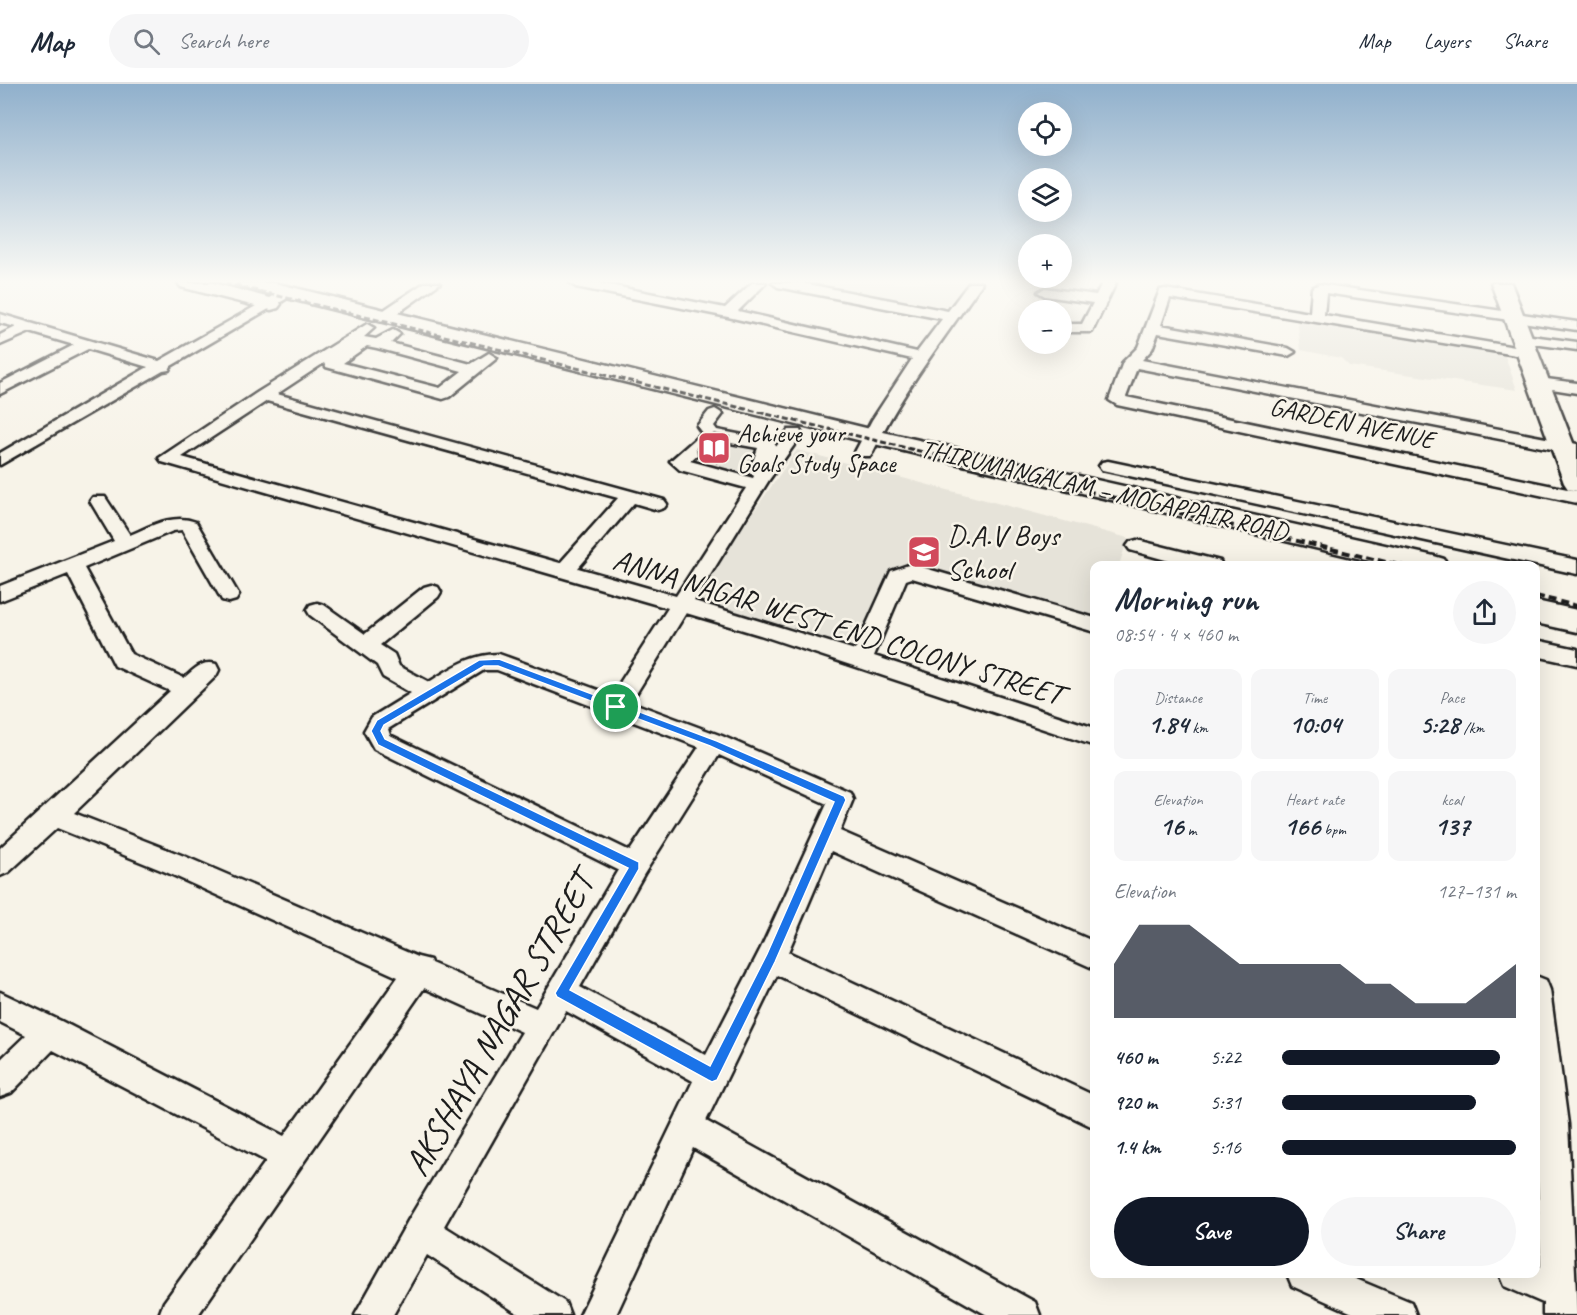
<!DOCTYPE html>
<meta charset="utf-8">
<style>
:root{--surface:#fff;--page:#f6f6f7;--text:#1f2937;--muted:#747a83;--line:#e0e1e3;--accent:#111827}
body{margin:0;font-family:Caveat,sans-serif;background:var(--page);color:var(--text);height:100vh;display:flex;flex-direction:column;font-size:22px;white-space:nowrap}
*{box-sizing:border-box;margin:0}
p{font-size:20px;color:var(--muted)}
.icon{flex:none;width:33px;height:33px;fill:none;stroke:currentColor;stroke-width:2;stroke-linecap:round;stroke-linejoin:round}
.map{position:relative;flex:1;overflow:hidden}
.sheet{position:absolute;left:1090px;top:477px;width:450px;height:717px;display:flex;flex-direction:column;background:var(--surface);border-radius:12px;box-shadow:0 6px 24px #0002}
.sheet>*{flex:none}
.fabs{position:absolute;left:1018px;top:18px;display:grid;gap:12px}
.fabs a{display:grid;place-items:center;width:54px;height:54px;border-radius:50%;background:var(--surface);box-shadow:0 6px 24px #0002;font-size:30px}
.pin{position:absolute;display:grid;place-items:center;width:51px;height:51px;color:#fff;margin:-26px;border:3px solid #fff;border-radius:50%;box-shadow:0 2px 6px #0007}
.round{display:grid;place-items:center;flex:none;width:63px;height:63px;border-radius:32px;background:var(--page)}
.overview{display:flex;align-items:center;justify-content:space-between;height:102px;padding:0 24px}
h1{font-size:33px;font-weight:700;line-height:45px}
.metrics{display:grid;grid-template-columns:repeat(3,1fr);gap:9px;height:102px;padding:6px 24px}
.metrics div{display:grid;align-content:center;border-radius:12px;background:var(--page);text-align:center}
.metrics b{font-size:26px;font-weight:700}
.metrics small{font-size:16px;font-weight:400}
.metrics p{font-size:16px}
.chart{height:168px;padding:12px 24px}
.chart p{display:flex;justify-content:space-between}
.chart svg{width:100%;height:108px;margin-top:6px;fill:var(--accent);opacity:.7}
.primary-button{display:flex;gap:12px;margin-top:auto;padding:12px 24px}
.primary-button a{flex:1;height:69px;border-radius:36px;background:var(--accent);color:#fff;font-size:24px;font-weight:700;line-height:69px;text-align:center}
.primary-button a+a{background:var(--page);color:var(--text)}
ul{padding:0 24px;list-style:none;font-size:20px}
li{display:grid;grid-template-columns:96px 72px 1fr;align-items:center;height:45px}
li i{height:15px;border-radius:8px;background:var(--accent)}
header{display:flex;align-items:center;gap:36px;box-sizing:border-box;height:84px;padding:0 30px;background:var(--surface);border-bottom:2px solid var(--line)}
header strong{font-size:28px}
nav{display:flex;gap:33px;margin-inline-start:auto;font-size:21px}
.search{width:420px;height:54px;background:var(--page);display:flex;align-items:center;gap:15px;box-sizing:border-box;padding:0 21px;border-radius:33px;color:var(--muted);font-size:22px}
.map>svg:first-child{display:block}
.built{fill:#e6e3d9}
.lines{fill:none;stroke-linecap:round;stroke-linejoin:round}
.street-casing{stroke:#1c1c1c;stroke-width:5}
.secondary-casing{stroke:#1c1c1c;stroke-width:5}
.primary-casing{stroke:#1c1c1c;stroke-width:5}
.street{fill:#f7f3e8;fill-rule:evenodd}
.secondary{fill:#f7f3e8;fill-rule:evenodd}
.primary{fill:#f7f3e8;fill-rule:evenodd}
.rail-far1{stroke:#1c1c1c;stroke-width:3;stroke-dasharray:6 3;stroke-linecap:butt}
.rail{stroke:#1c1c1c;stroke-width:4;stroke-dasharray:8 4;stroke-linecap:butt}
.wall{fill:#a5a39c;stroke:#1c1c1c;stroke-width:1.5}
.shaded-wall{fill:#86857f;stroke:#1c1c1c;stroke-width:1.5}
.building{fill:#c0beb5;stroke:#1c1c1c;stroke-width:1.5}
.route{fill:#1a73e8;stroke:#fff;stroke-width:1.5;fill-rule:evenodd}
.labels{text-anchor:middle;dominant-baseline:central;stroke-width:5;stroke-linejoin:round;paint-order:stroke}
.far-street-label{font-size:26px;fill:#1c1c1c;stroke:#f7f3e8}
.far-poi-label{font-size:26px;fill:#1c1c1c;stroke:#f7f3e8;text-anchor:start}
.poi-label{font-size:30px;fill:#1c1c1c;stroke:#f7f3e8;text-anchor:start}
.street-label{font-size:30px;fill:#1c1c1c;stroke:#f7f3e8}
.near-street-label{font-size:36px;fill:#1c1c1c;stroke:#f7f3e8}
</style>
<header>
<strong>Map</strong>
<div class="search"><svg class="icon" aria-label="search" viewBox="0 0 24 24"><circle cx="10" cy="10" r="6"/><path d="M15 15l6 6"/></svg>Search here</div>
<nav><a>Map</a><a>Layers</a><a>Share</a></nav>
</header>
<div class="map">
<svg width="1577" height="1231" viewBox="0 0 1577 1231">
<rect width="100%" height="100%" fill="#f7f3e8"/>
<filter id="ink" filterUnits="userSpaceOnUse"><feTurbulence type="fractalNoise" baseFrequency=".0167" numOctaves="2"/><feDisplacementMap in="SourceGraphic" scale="12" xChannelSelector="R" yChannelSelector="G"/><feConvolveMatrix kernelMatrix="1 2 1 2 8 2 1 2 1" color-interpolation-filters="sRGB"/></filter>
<g filter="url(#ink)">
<path class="built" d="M815 199H968L949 224Z
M1297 234 1504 269 1517 306 1349 282 1341 274 1301 266Z
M711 350 768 365 757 401 679 377Z
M797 366 1128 454 1119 481 1095 482V534L901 481 853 568 689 519Z"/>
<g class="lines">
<g class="street-casing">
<path id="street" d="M424 199H440L388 236H378L376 233 378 230Z
M570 199H599L725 224 752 199H766L738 227 917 268 942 235 778 203 772 199H802L948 227 969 199H982C944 255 902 307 873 368L870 372H858L855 368 872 336 912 275 728 233 576 203Z
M1102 199H1116L1092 248H1062V240H1082L1093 219 1045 212 1038 208 1045 204 1096 211Z
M1319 200 1577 238V246L1326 209 1324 231 1533 266 1535 269 1533 272 1528 273 1170 214 1161 241 1288 264 1295 268 1288 272 1158 249 1152 265 1142 276 1577 360V370L1137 284 1126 313 1577 407V419L1117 321 1109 316 1123 278 1138 263 1160 206 1165 205 1310 229 1312 204Z
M286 205 293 209 291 212 171 282 169 286 163 287 0 381V369L148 283 88 265 0 310V299L74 261 30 248 0 261V251L16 243 0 239V230L159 277Z
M367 240 374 244 364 253 376 255 393 246 400 250 391 259 471 280 489 269 497 274 449 313 443 315 326 283 324 279 277 310 664 416 667 420 664 424 658 426 634 419 578 484 676 512 746 404 680 386 670 377 702 349 697 342 709 327 715 325 723 330 714 342 717 346 774 357 776 363 788 346H800L802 350 769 396 694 517 855 566 891 487 911 480 1095 534V548L912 494 906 496 874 572 1095 644V662L760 551 686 529 631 618 722 652 850 708 853 715 840 747 1095 858V885L831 767 788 868 1095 1012V1044L777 891 706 1037 1035 1218 1040 1231H987L693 1064 616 1231H580L693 997 566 927 444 1142 565 1218 570 1231H520L427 1171 393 1231H355L409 1135 522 948 424 904 198 1231H159L164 1218 266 1077 53 966 11 1009 0 1013V976L26 951 0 938V908L61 937 284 1052 398 893 166 788 57 744 9 788 0 792V764L170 607 115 582 68 490 0 517V502L114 457 90 417 93 413H105L130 451C151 442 173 429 196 438L239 511 236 516 229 518 222 516 182 446 173 447 84 484 131 570 184 594C194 586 201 576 216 580L219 586 216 592 74 729 184 772 418 873 430 876 431 879 536 924 618 786 374 665 364 647 372 633 411 609 383 593 377 581 310 531 307 526 310 521 317 519 324 521 365 550 424 503 431 501 438 503 441 508 438 513 380 561 394 570 399 582 429 598C452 584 471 570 499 570L612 611 668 524 162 378 159 374 258 308ZM367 262 377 264 462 287 440 304 343 279ZM267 317 618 414 560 479 182 373ZM714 356 758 364 749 388 754 392 753 394 690 377ZM484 586H497L699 663 630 767 390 651 388 645ZM719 671 827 720 761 864 706 971 580 903 644 790Z
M1524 251 1577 258V266L1519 258 1517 255Z
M1539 294 1577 299V309L1533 302 1531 299 1533 296Z
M1108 377 1577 476V490L1102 386 1099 382 1102 378Z
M1137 456 1220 477 1222 482H1187L1130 466 1127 462 1130 458Z
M1536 556 1577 565V581L1536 572Z
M1536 892 1546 896 1550 906 1568 1040 1577 1231H1543V1219L1504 1202 1499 1190H1536V1181L1541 1183 1536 1039Z
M1287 1190H1344L1411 1218 1416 1231H1357L1292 1202Z"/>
</g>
<g class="secondary-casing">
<path id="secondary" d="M1491 199H1511L1577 369V407L1568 405 1564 399Z"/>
</g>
<g class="primary-casing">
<path id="primary" d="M178 199H213L278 216 281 220 278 224 271 226 181 203Z
M239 199H275L870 345 1434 472 1444 475 1448 482H1391L870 359 242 203Z
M1536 517 1577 526V548L1536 539Z"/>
</g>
<use href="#street" class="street"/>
<use href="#secondary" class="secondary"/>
<use href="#primary" class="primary"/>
<path class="rail-far1" d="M225 199 940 372"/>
<path class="rail" d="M934 371 1403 482
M1536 512 1577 522"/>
</g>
<path class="wall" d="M730 361 717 378 698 373 697 364Z"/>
<path class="shaded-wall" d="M729 353 730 361 717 378 716 369Z"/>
<path class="building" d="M714 350 729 353 716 369 697 364Z"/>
</g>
<linearGradient id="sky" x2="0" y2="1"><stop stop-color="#90b0cc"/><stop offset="0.53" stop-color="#fbfaf5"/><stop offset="1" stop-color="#fbfaf5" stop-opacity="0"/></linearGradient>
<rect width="1577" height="372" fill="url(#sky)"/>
<path class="route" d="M499 575 717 657 844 712 846 716 775 878 717 996 712 998 708 996 557 913 555 909 628 784 378 661 371 647 377 636 479 576ZM484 582H498L710 662 834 718 767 870 710 982 570 906 639 785V778L385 655 381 647 384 641Z"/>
<defs>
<g id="library-square" transform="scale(1.725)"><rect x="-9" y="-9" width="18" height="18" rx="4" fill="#d1495b" stroke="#f7f3e8"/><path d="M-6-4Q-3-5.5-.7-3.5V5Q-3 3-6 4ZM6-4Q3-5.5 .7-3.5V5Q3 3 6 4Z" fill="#fff"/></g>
<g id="school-square" transform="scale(1.725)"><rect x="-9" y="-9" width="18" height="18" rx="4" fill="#d1495b" stroke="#f7f3e8"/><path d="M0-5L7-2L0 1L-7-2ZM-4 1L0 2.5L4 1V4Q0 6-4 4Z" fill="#fff"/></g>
</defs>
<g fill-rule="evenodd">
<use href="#library-square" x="714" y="364"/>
<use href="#school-square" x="924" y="468"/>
</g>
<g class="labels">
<g class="far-street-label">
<text transform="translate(1352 339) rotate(12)">GARDEN AVENUE</text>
<text transform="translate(1104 406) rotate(13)">THIRUMANGALAM – MOGAPPAIR ROAD</text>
</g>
<g class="far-poi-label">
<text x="737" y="349">Achieve your<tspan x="737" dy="30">Goals Study Space</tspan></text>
</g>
<g class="poi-label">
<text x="947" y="451">D.A.V Boys<tspan x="947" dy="34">School</tspan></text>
</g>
<g class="street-label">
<text transform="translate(838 543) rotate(17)">ANNA NAGAR WEST END COLONY STREET</text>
</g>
<g class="near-street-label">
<text transform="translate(499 940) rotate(-60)">AKSHAYA NAGAR STREET</text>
</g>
</g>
</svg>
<div class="fabs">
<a><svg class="icon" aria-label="locate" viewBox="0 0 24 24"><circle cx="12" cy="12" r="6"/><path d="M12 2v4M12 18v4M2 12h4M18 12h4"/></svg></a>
<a><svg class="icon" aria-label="layers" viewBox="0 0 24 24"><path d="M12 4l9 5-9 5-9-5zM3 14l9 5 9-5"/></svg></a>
<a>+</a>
<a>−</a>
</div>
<div class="pin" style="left:616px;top:623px;background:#1e9e55"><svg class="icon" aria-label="arrive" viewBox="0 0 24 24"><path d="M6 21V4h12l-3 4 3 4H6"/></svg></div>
<section class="sheet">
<div class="overview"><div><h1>Morning run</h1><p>08:54 · 4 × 460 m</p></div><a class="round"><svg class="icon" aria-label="share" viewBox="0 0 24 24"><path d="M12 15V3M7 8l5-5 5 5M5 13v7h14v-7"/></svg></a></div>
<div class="metrics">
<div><p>Distance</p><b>1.84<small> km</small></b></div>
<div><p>Time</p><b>10:04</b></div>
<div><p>Pace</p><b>5:28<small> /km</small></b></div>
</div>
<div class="metrics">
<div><p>Elevation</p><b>16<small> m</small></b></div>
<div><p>Heart rate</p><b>166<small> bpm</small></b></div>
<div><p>kcal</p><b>137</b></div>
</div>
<div class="chart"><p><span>Elevation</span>127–131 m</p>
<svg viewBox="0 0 160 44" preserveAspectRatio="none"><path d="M0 44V22L10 6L20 6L30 6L40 14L50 22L60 22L70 22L80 22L90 22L100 30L110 30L120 38L130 38L140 38L150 30L160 22V44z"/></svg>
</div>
<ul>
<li><b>460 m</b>5:22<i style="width:93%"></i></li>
<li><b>920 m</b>5:31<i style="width:83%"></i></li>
<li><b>1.4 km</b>5:16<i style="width:100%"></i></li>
</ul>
<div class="primary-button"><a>Save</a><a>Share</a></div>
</section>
</div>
